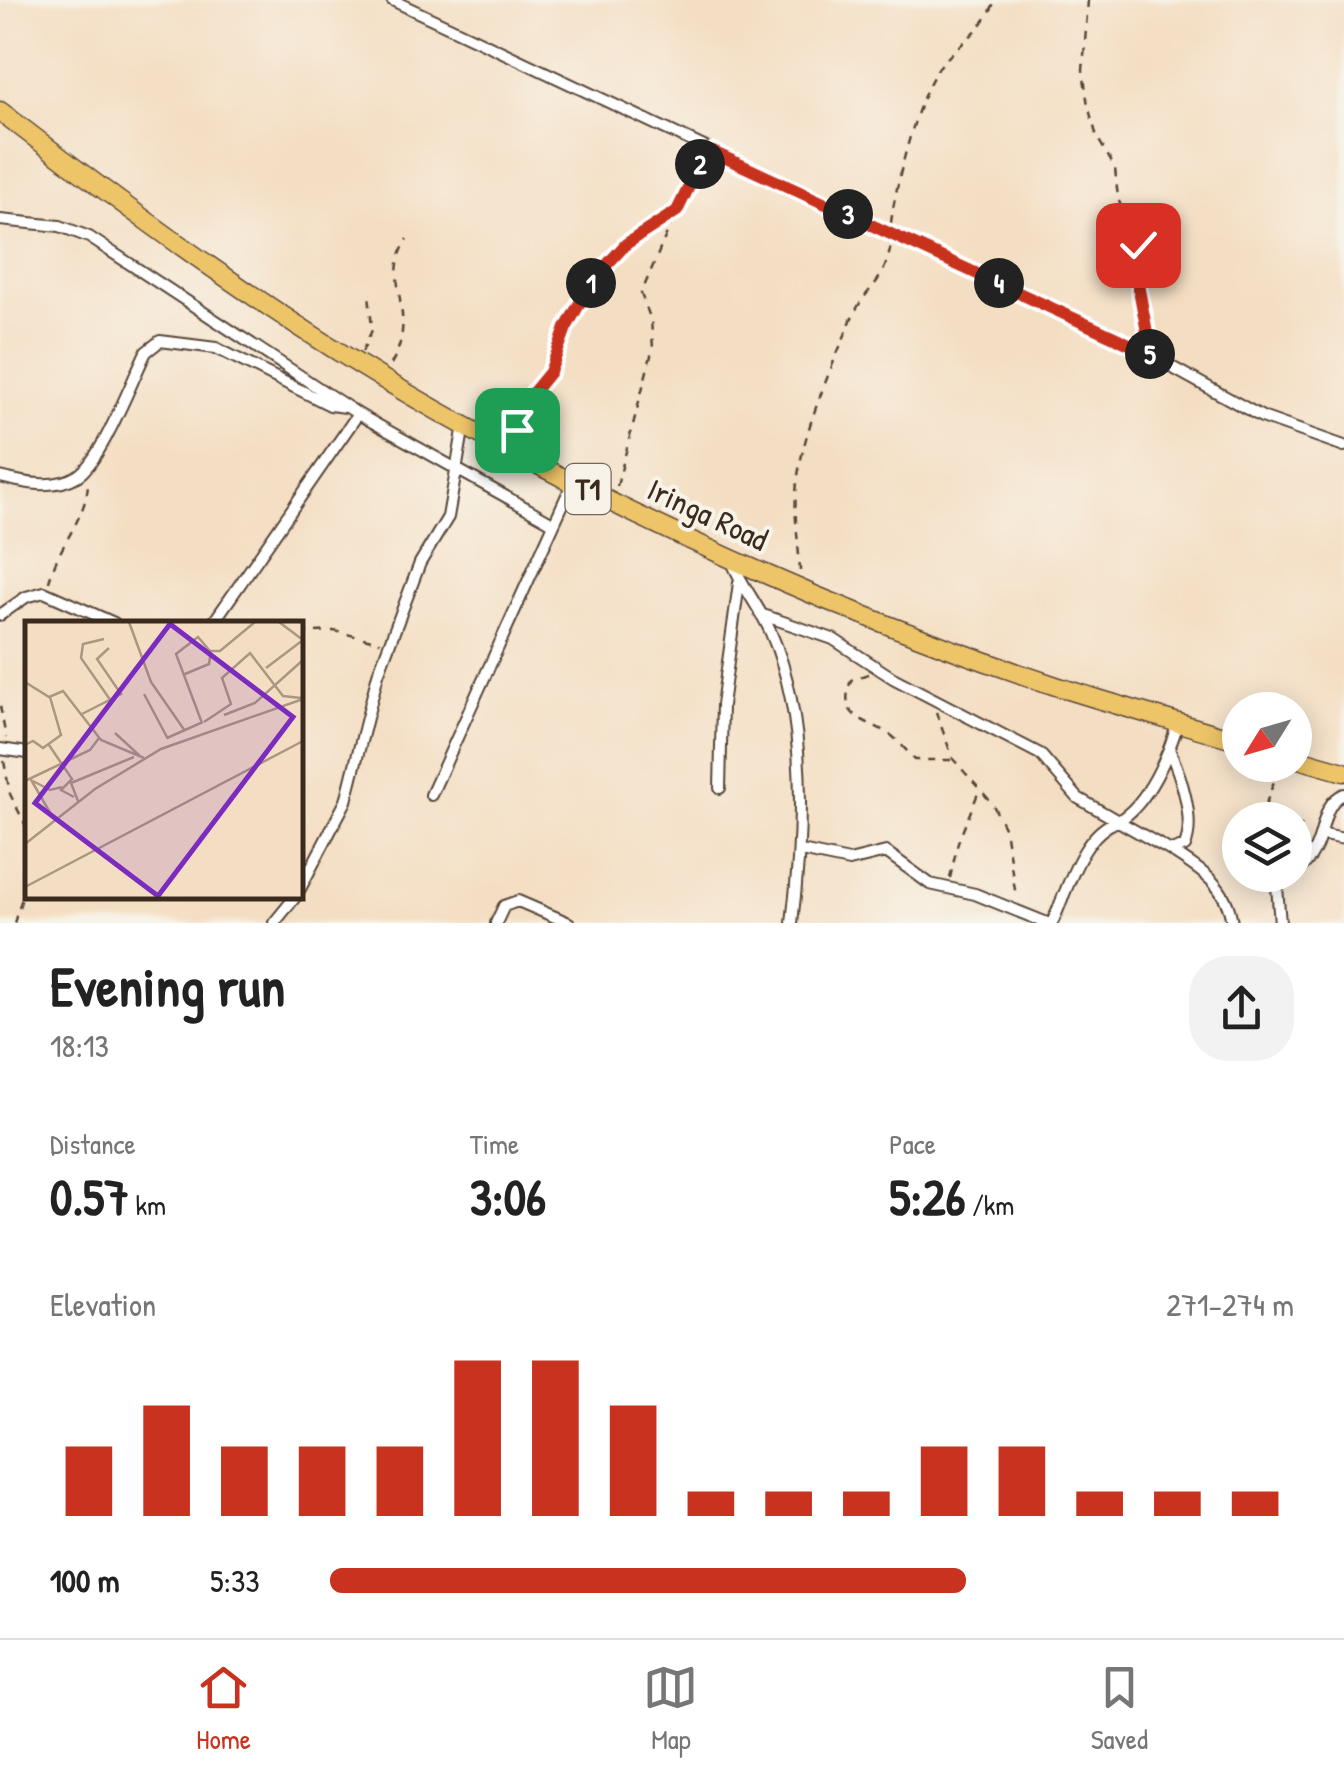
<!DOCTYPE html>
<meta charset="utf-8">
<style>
:root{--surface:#fff;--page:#f2f2f2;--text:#222;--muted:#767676;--line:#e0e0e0;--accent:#c8321e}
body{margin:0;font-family:"Patrick Hand",sans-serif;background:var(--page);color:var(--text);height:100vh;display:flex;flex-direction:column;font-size:38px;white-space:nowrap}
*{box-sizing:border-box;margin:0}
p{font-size:32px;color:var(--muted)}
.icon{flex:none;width:55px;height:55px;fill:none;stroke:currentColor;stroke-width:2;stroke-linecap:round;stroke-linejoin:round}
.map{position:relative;height:923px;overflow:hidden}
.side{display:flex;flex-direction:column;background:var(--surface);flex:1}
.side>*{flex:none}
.needle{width:65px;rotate:233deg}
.fabs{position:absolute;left:1222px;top:692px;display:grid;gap:20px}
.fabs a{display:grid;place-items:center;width:90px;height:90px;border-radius:50%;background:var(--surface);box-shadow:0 5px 25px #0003;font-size:50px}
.pin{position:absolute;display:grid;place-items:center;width:85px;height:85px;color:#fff;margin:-42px;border-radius:20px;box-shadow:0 5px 15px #0006}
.km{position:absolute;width:50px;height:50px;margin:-25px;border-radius:50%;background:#222;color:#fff;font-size:28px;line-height:50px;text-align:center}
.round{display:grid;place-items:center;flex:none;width:105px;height:105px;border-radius:40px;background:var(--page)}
.head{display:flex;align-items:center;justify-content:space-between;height:170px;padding:0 50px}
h1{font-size:55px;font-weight:800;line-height:75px}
.metrics{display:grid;grid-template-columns:repeat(3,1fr);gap:15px;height:170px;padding:10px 50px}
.metrics div{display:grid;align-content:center}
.metrics b{font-size:50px;font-weight:800}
.metrics small{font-size:28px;font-weight:400}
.metrics p{font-size:28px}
.chart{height:280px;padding:20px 50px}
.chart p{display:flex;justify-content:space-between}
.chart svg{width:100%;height:180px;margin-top:10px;stroke:var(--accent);stroke-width:6}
ul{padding:0 50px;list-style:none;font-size:32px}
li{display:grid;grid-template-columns:160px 120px 1fr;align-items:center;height:75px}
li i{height:25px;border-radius:12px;background:var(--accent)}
.tab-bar{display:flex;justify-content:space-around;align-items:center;height:140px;border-top:2px solid var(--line);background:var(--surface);font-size:28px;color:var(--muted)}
.tab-bar a{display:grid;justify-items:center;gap:5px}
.tab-bar .selected{color:var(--accent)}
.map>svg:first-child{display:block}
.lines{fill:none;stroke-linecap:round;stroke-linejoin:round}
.minor-casing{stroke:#574537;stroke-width:14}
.trunk-casing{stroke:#574537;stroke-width:21}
.path{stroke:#574537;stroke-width:2.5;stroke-dasharray:8 8;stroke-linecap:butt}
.minor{stroke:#fff;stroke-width:10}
.trunk{stroke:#eec469;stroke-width:18}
.route-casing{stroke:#fff;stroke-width:20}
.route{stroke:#c8321e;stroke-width:12}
.labels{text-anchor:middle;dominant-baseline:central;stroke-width:8;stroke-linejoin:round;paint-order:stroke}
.shield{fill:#f7f3e8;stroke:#73665b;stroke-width:2.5}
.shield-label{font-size:30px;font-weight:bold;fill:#3b2a1e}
.street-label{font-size:32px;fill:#3b2a1e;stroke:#f7f3e8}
.inset-road{fill:none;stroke:#aa9681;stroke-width:2.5}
.view{fill:#7b2cbf;fill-opacity:0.15;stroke:#7b2cbf;stroke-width:5}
.inset-edge{fill:none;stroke:#3b2a1e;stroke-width:5}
</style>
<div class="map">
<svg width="1344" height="923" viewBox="0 0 1344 923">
<rect width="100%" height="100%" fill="#f7f3e8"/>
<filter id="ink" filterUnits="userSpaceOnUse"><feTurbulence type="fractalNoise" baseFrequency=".01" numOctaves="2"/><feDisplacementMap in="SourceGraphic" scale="20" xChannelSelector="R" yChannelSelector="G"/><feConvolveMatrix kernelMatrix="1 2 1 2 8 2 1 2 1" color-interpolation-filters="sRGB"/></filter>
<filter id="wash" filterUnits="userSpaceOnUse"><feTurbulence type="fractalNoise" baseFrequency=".0048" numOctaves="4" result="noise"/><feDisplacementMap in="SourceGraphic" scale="40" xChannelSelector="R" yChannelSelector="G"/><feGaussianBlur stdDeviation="2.25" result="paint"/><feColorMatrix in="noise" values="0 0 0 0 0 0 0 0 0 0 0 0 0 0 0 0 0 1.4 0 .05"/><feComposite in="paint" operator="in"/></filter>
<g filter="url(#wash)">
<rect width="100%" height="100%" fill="#f4dec3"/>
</g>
<g filter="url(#ink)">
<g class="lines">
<g class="minor-casing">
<path id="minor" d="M392 0 893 236 1106 331 1262 417 1344 446
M0 220 60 226 89 237 358 414 553 523
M0 477C24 483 54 490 77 476 101 462 132 380 146 352L160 341 216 348 330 405 346 407
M731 559C741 586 760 607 771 633 808 718 803 834 792 923
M760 614 833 639 893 678 1040 754 1078 798 1118 821C1148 804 1169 754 1178 722
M0 615 26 597 44 592 114 623
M213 623 358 414
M0 749 28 753
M720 788 722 705 739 583
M431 795 573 482
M1324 835 1344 839
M801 851 849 861 886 852 930 884 975 894 1047 923
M1171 851C1201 870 1227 885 1232 923
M1295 872C1332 847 1314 807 1344 794
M300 889 346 801 378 674 420 563 448 517 464 425
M274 923 296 896
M496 923 504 906 518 901 569 923
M1052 923C1068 890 1081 833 1118 821L1171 851 1185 846C1196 819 1180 774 1169 749
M1280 923 1277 887 1290 875"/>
</g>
<g class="trunk-casing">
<path id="trunk" d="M0 111C148 225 299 335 463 425 653 529 853 619 1059 687 1119 706 1180 723 1240 741
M1295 758 1344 772"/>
</g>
<path class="path" d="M1088 0 1083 70 1088 106 1097 137 1115 168 1118 199 1140 250 1136 273 1149 343
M891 223C895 187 918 93 940 66 959 43 985 30 995 0
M362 352 372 330 369 292
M391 364C421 313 379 282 408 239
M511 435 524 420 527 400 550 371 566 328 592 281 626 244 677 211 704 159
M617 486 653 348 651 320 641 294 675 214
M800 571C799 545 794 519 796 494 800 434 830 372 852 318 867 284 883 288 891 245
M49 582C57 545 89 517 88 479
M300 633 334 631 380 642
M868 674 851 680C837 721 865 717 892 736 901 743 907 752 915 760H951
M0 706 6 738
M936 712 953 759 992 803 1005 829 1016 896
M4 761 10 794 28 830
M1263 814 1286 820
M1260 820 1280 765
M1295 823 1309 828
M950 878 958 842 979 791
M14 923 28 879"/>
<use href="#minor" class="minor"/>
<use href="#trunk" class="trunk"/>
</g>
</g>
<g class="lines" filter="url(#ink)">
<g class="route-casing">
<path id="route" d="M517 430 527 400 550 372 566 328 592 281 626 244 677 211 701 162 713 152 1151 354 1136 273 1138 245"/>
</g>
<use href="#route" class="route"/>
</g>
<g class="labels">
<rect class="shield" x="565.5" y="464" width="45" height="50" rx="8"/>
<g class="shield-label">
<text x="588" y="489">T1</text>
</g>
<g class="street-label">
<text transform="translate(708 514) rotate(25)">Iringa Road</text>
</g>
</g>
<g transform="translate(25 621)">
<rect width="278" height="278" fill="#f4dec3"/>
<path class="inset-road" d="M104 1 126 61 160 110M254 1 278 19M79 18 58 23 56 37 86 80M241 47 278 19M160 53 184 43 186 30M0 61 24 76 38 70 76 119 119 137M119 73 143 118M55 94 96 73 72 38 84 27M199 94 230 82 278 39M179 101 206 83 197 57 225 32 258 75 276 77M177 102 151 33 173 16 185 30H195L230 1M90 112 115 135M142 117 178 101M0 124 8 120 18 127 36 114 25 76M24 124 47 158 36 169 49 176M5 157 27 195M0 160 65 129 74 117M8 160 25 169 37 166M53 180 46 162 109 136M0 223 70 168 136 128 278 78M0 266 278 120"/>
<path class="view" d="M145 3 268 96 133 275 10 182Z"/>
<rect width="278" height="278" class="inset-edge"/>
</g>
</svg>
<div class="fabs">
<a><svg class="needle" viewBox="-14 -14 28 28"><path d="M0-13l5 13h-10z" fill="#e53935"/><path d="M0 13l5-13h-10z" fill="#767676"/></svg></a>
<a><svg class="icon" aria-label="layers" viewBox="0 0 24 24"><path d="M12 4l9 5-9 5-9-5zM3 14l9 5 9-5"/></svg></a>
</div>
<div class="pin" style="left:517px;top:430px;background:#1e9e55"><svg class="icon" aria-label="arrive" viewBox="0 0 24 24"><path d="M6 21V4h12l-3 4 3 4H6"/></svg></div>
<div class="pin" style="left:1138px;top:245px;background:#d93025"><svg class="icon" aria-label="check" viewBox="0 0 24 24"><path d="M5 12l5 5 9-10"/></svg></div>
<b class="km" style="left:591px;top:283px">1</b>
<b class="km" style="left:700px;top:164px">2</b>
<b class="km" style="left:848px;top:214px">3</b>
<b class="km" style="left:999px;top:283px">4</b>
<b class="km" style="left:1150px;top:354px">5</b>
</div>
<section class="side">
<div class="head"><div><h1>Evening run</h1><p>18:13</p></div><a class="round"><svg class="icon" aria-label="share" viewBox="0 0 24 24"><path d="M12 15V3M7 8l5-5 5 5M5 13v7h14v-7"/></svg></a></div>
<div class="metrics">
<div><p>Distance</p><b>0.57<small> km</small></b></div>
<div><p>Time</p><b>3:06</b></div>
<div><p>Pace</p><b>5:26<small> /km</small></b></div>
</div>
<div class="chart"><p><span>Elevation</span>271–274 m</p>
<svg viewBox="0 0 160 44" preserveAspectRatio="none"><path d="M5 44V27M15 44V17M25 44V27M35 44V27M45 44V27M55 44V6M65 44V6M75 44V17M85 44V38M95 44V38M105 44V38M115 44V27M125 44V27M135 44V38M145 44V38M155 44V38"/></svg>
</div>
<ul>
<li><b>100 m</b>5:33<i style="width:66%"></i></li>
</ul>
</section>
<nav class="tab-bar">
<a class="selected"><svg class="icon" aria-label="home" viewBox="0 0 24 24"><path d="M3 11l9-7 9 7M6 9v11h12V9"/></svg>Home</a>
<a><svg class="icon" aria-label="map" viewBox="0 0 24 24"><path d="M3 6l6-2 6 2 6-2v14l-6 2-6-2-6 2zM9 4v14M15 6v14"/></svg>Map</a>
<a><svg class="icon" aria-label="saved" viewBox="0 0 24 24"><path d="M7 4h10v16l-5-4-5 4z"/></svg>Saved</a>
</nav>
